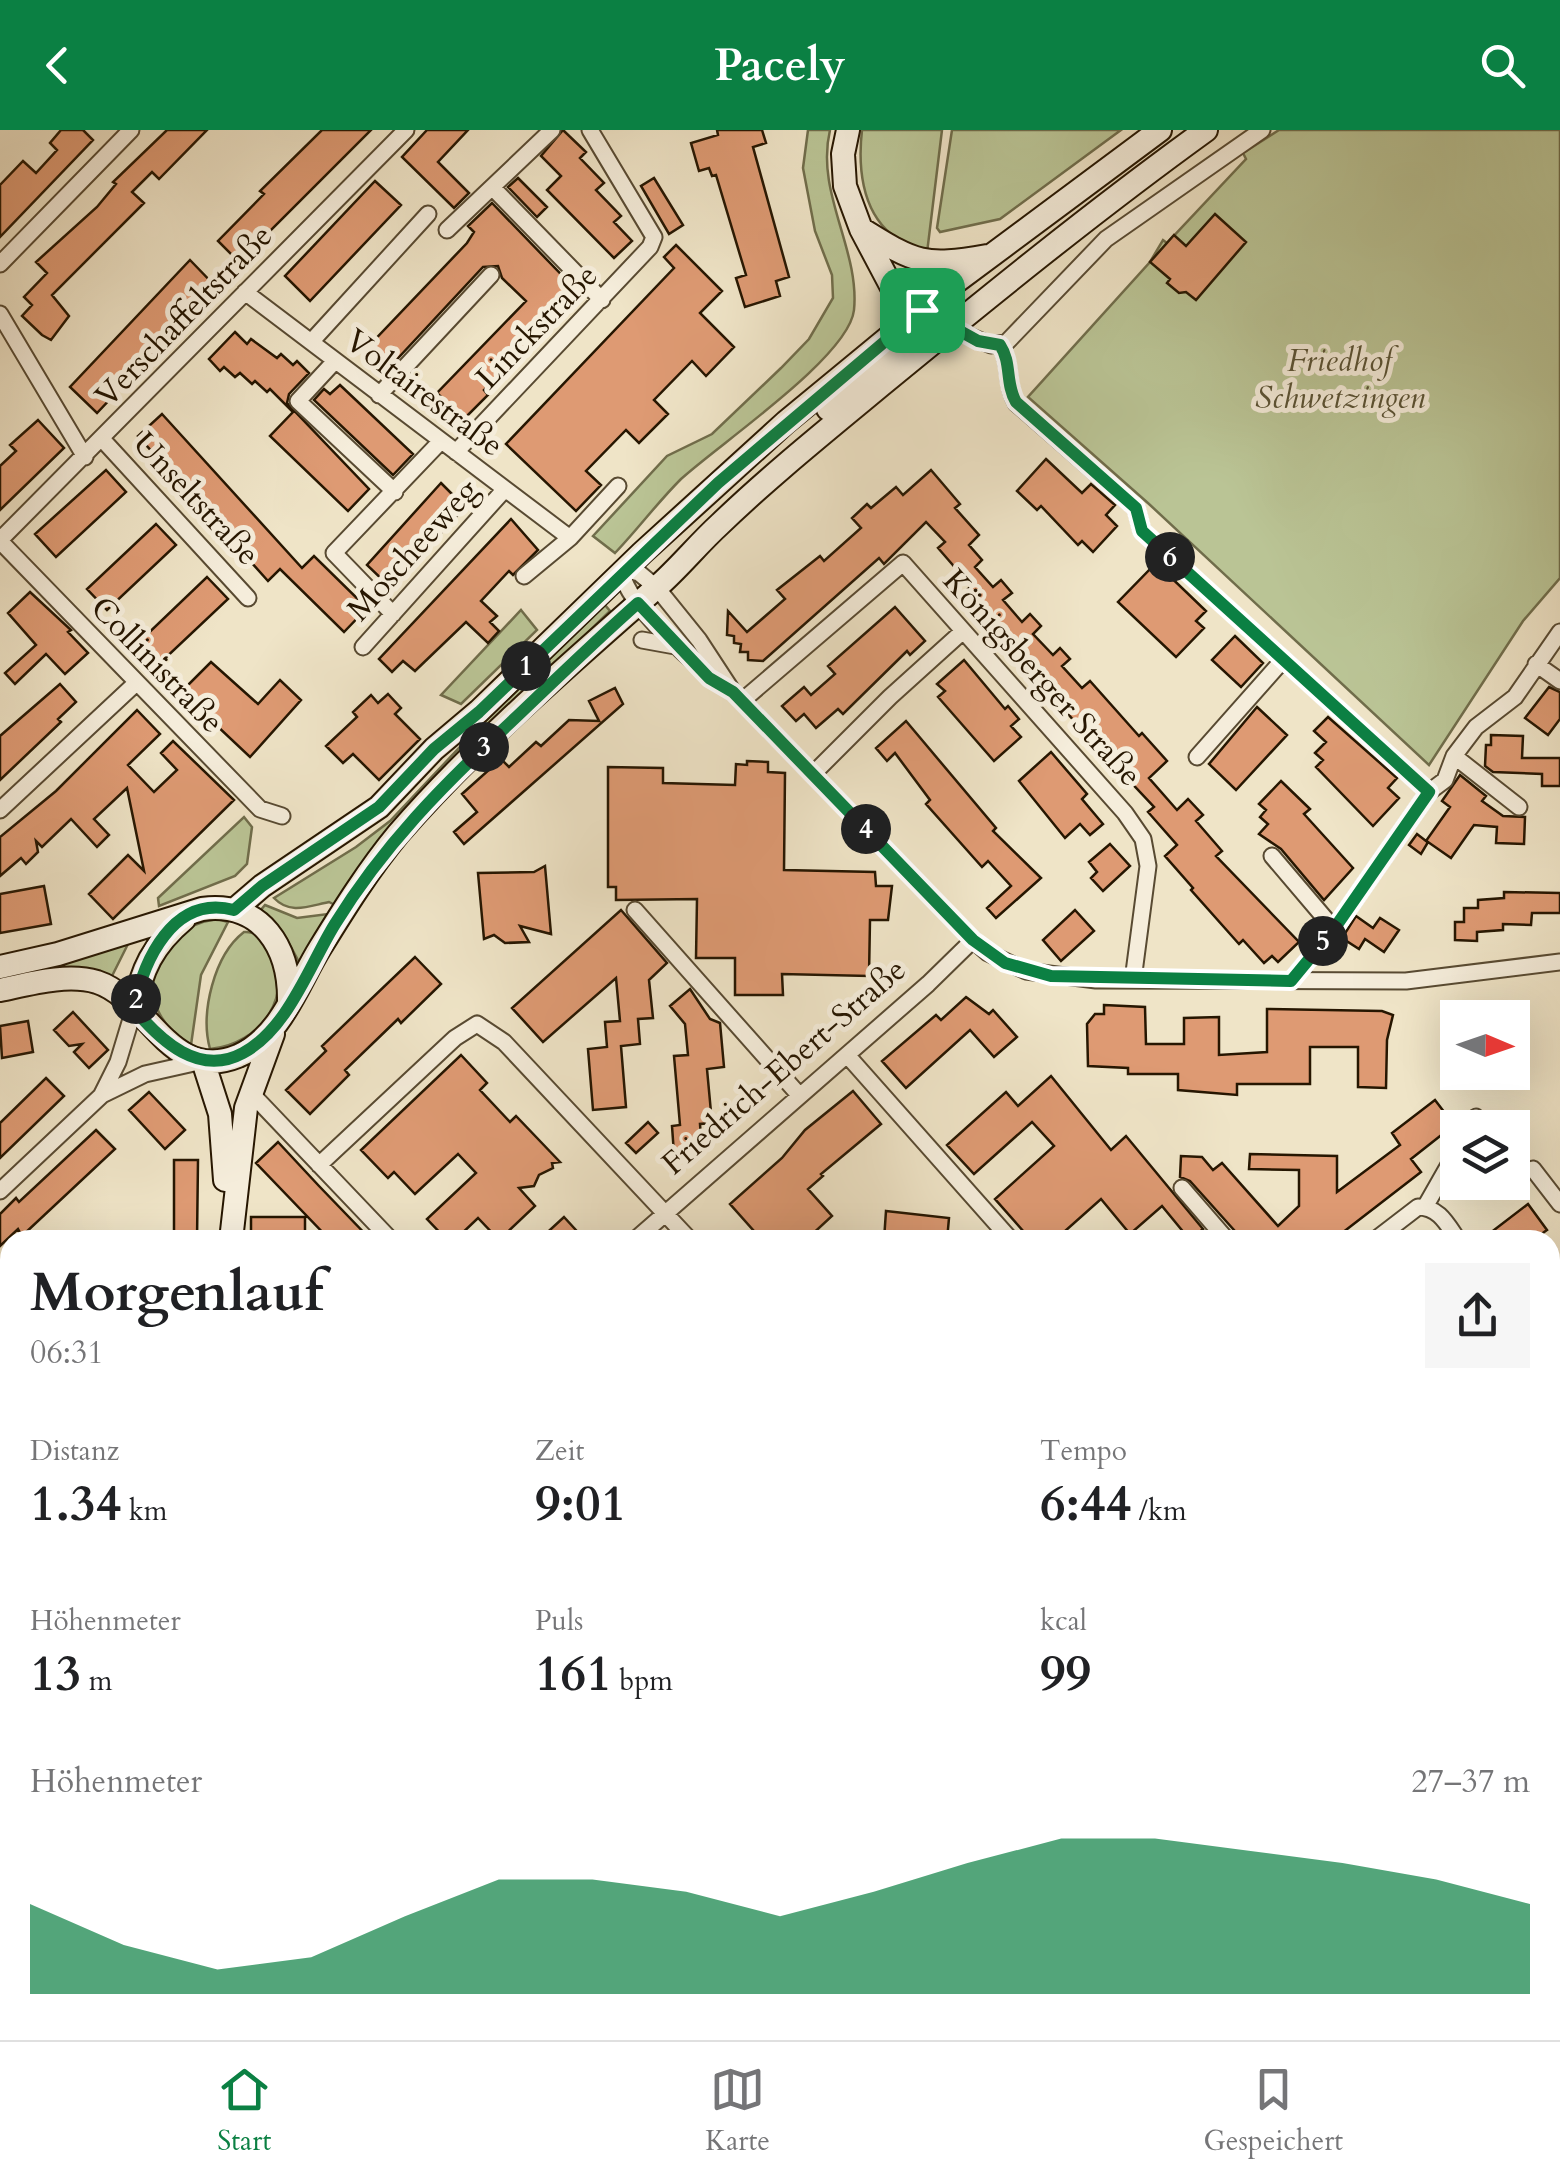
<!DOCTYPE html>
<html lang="de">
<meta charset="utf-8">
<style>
:root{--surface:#fff;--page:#f6f6f6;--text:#202124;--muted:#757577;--line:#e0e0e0;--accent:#0b8043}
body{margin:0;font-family:Cardo,serif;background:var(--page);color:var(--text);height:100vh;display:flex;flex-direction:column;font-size:38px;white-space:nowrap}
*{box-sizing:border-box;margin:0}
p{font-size:32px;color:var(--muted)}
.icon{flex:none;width:55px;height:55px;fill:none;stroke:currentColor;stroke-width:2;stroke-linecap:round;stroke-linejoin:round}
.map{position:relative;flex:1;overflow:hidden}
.drawer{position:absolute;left:0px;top:1100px;width:1560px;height:810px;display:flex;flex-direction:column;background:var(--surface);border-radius:30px 30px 0 0;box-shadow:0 10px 40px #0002}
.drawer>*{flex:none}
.needle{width:65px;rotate:92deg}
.fabs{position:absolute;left:1440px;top:870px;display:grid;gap:20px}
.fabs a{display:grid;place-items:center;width:90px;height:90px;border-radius:0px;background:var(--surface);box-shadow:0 10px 40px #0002;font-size:50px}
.pin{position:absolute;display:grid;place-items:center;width:85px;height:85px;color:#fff;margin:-42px;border-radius:20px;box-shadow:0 5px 15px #0006}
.km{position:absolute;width:50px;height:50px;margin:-25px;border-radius:50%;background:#222;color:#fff;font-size:28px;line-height:50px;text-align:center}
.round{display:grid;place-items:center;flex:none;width:105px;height:105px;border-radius:0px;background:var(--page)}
.overview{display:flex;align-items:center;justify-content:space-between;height:170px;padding:0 30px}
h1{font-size:55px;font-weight:600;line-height:75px}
.stats{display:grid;grid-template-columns:repeat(3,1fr);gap:15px;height:170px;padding:10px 30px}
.stats div{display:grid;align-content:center}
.stats b{font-size:50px;font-weight:600}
.stats small{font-size:28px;font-weight:400}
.stats p{font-size:28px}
.chart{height:280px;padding:20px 30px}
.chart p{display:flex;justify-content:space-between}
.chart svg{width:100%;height:180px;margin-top:10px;fill:var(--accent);opacity:.7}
header{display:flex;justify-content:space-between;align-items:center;height:130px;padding:0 30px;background:var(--accent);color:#fff;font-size:45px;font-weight:600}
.menu{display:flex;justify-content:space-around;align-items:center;height:140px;border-top:2px solid var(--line);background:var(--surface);font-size:28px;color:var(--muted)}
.menu a{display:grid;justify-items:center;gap:5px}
.menu .current{color:var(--accent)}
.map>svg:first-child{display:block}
.green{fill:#bac495;stroke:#706d4b;stroke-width:2.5}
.building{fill:#de9a73;stroke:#261601;stroke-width:2.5}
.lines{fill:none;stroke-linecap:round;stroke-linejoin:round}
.street-casing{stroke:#584a32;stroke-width:19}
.secondary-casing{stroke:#261601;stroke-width:26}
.street{stroke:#f5eddb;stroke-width:15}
.secondary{stroke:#f5eddb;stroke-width:22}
.rail-casing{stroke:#261601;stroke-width:9}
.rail{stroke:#f5eddb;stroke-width:5;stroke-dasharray:15;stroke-linecap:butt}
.route-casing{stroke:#fff;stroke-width:20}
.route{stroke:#0b8043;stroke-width:12}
.labels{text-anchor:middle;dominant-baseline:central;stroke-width:10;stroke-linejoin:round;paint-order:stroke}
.street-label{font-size:32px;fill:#261601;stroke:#f5eddb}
.park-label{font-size:32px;font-style:italic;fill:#5a5335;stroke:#f5eddb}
</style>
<header><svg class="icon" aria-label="back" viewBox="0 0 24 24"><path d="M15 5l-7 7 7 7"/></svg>Pacely<svg class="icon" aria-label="search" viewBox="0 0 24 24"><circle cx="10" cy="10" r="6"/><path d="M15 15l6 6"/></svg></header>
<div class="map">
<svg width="1560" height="1910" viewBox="0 0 1560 1910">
<rect width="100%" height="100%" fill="#efe4c7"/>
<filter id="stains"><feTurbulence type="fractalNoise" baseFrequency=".002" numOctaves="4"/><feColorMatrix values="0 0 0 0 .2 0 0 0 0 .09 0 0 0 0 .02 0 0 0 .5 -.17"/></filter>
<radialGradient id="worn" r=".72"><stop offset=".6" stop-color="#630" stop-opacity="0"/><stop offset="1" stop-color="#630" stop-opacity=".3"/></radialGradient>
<path class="green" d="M808 0H830C815 63 860 119 854 180 849 227 719 314 681 349 657 373 638 399 615 423L593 406 667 326 712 304 781 238 809 209 833 168 832 145 815 101 803 38Z
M862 0H942L927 123C916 117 900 112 891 104 861 79 858 35 862 0Z
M952 0H1121L1000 89 940 102 937 98Z
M1279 0H1560V448L1523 491 1429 635 1149 374 1028 267 1150 132 1163 110 1167 113 1246 29 1243 23Z
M605 475 610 481 546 543 335 775 329 772C309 776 290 785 274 768L356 717 390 691 476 600Z
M521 480 537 500 461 574 441 565Z
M244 687 252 697 247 734 235 746 159 776 158 768Z
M265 775 297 788 328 784 299 832 284 804 260 781Z
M217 789 228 792 201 845 191 915C127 878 147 799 217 789Z
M244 802C257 801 261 809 268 819 298 863 260 915 210 919 200 883 214 825 244 802Z
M130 810 111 848 29 840Z
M997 1900H1124L1110 1910H1005Z
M1197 1900H1310L1299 1910H1183Z"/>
<path class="building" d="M61 0H83L93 10 0 107V55L23 31 36 43 57 20 50 13Z
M167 0H207L159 49 152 42 132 62 144 73 52 165 69 186 51 210 42 205 22 186 32 175 24 167 47 143 36 132 97 77 116 54 113 52Z
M322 0H371L239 132 218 111 264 64 260 61Z
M427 0H468L438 32 469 63 454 78 402 27Z
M563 0 586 22 580 28 604 53 596 60 621 86 614 92 632 111 614 128 547 60 561 46 541 26Z
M717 0H762L766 13 753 17 789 147 776 151 780 166 745 177 736 148 746 145 716 45 712 46 709 38 699 41 691 13 718 5Z
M518 48 547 77 537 87 508 57Z
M654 48 683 95 669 104 641 56Z
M375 51 401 75 310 171 285 146Z
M492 73 582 166 523 228 520 224 484 260 488 265 464 289 437 263 526 171 502 148 498 136 483 137 387 240 366 219 467 113 474 102 468 96Z
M1215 84 1246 112 1196 170 1186 162 1179 163 1167 153 1170 149 1150 132 1174 105 1186 116Z
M676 115 722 161 700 183 734 217 706 246 692 231 654 270 668 284 639 313 626 300 586 341 601 355 576 381 506 314 674 138 664 127Z
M190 130 216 157 97 283 70 257Z
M235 202 247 214 251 209 277 228 281 224 293 235 297 231 309 243 289 264 287 273 369 359 348 381 270 306 293 282 270 259 267 262 255 251 252 254 240 243 235 247 224 237 220 241 209 229Z
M340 255 413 324 393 345 314 270 324 259 330 264Z
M162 284 302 438 314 426 367 478 344 502 280 439 268 451 138 306Z
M38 290 64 318 0 380V336L16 321 10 315Z
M1046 329 1082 363 1091 354 1115 375 1106 385 1117 396 1093 422 1082 411 1078 415 1041 376 1037 380 1017 361Z
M106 340 126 362 56 427 35 404Z
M931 340 960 374 955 378 979 405 969 415 982 430 975 437 993 457 1001 450 1012 463 1003 470 1022 492 1030 484 1041 496 1033 504 1053 525 1060 518 1070 529 1062 536 1082 558 1090 551 1139 606 1142 603 1167 631 1149 648 1177 680 1188 669 1203 685 1196 691 1222 721 1216 726 1299 812 1278 832 1272 826 1264 833 1243 810 1239 814 1191 760 1193 758 1165 726 1177 715 1148 682 1154 677 1125 646 1133 639 1110 613 1097 624 1078 603 1082 600 963 464 971 456 938 418 945 412 926 392 884 434 879 428 763 531 748 530V522H740L741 514 734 513V506L727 505 728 481 747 502 785 469 777 460 820 426 824 431 861 398 852 388 867 374 871 378 896 357 903 365Z
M441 353 465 377 391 458 367 435Z
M511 389 538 420 513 445 509 441 481 471 497 486 490 492 499 501 488 513 466 492 415 541 403 531 392 542 379 529Z
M156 394 176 415 107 480 87 459Z
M1156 433 1206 481 1196 491 1204 498 1176 527 1118 472Z
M207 447 228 469 158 535 138 513Z
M30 462 71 500 68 502 88 523 65 544 46 524 15 554 5 543 36 515 8 483Z
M895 477 925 511 910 525 907 521 843 584 838 579 816 598 804 584 796 591 782 576 804 557 811 565 835 544 828 536Z
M1235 506 1263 533 1241 557 1212 530Z
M964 530 1005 579 1008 576 1019 589 1011 596 1021 607 994 631 938 567 945 561 937 554Z
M211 532 258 574 280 550 301 570 250 627 181 562Z
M60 554 76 572 58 589 61 592 0 650V606Z
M1549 557 1560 562V589L1548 605 1525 588Z
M615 558 623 574 464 714 454 702 477 682 462 664 501 629 509 637 536 612 541 616 569 590 599 591 589 571Z
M388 564 401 578 395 584 420 609 379 650 353 624 343 633 326 616 357 587 353 582 371 565 378 573Z
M1257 577 1287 605 1236 660 1209 634Z
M137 580 160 604 128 635 154 662 177 640 161 623 173 611 234 670 113 789 89 764 128 725 144 741 127 658 94 689 109 705 97 717 71 689 42 717 36 711 38 722 26 734 21 728 0 746V707L56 661Z
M1328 587 1397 648 1388 658 1399 668 1373 696 1316 637 1323 630 1315 623 1326 612 1314 601Z
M906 591 996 698 993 701 1041 748 996 788 987 778 1011 756 988 731 982 737 926 674 930 670 895 623 887 631 876 618Z
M1491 605 1523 606 1522 628H1560V656H1542V644L1493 642 1485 636 1486 615H1491Z
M1051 622 1087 664 1082 669 1103 694 1090 705 1080 694 1065 708 1019 651Z
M747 631 768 632V642L785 643 784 740 875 742 876 756H892L888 790H870L869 846 782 844 783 865H735V828H696L697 769 616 770V757H608V637L663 638V653L735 655 736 634 747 635Z
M1460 645 1486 666 1482 671 1503 686 1525 687 1524 714 1496 713 1497 697 1474 695 1451 728 1428 712 1421 724 1409 715 1417 704 1426 711 1450 677 1442 671Z
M1281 651 1310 679 1304 684 1353 738 1324 770 1281 719 1259 704 1268 694 1260 687 1266 680 1259 674Z
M1110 714 1130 736 1103 761 1091 748 1097 742 1089 732Z
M545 736 551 804 520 796 529 812 505 813 494 805 484 809 478 743 534 742Z
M44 756 51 794 0 803V764Z
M1504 762 1560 763V783H1532L1531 795 1503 794V800L1477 802V811L1455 810V792H1464V778H1478V770L1504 768Z
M621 780 667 833 649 850 653 888 638 889 640 914 621 916 626 977 593 980 588 919 607 917 605 892 620 891 616 848 543 912 512 878Z
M1075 780 1094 801 1061 831 1043 810Z
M1356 786 1373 798 1380 788 1399 800 1384 822 1365 809 1359 819 1342 808Z
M415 827 441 854 401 893 398 889 345 940 349 945 310 984 286 960 326 921 322 916Z
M690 859 710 889 720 893 724 937 707 939 712 993 700 994 702 1022 674 1024 672 996 680 995 674 926 688 925 685 894 670 876Z
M966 867 989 884 993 880 1017 907 994 927 970 900 906 958 882 931 936 885 941 890Z
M1104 875 1145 877 1146 914H1184V888L1219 887V925L1267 922V879L1382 881 1393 885 1387 910 1386 958 1358 957V917H1310V954H1237V965L1178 960V944H1128V938L1088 936 1087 894 1095 884H1104Z
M73 882 108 920 89 938 74 922 82 914 69 916 54 900Z
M28 891 33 922 2 928 0 896Z
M461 925 487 953 480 960 510 992 516 986 560 1032 552 1033 553 1038 539 1045 534 1056 519 1058 535 1076 499 1110 478 1088 455 1110H447L427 1089 476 1043 458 1024 415 1064 394 1042 388 1048 361 1020Z
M1051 946 1111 1020 1126 1006 1203 1099 1190 1110 1162 1076 1130 1104 1101 1069 1055 1110H1031L995 1069 1054 1016 1032 992 974 1044 947 1015 1006 962 1018 976Z
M46 948 64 966 0 1028V993Z
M853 961 881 994 821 1044 823 1046 808 1059 832 1086 806 1110H762L730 1074 782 1028 805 1000Z
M149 962 185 1000 165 1019 129 980Z
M1435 970 1448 987 1443 991 1449 999 1411 1029 1421 1042 1342 1103 1307 1104 1313 1110H1243L1190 1051 1180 1047 1181 1026 1202 1027 1213 1040 1222 1033 1278 1096 1299 1076V1040L1249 1039 1250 1024 1337 1026V1062L1400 1015 1392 1003Z
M648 992 658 1003 636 1023 626 1013Z
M96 1000 115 1019 22 1106 18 1099 0 1116V1084L16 1068 19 1072Z
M278 1012 319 1056 371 1110H330L256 1033Z
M174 1030H198L197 1110H174Z
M1528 1074 1547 1100 1533 1110H1481Z
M886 1081 949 1088 947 1110H884Z
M251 1087H305V1110H251Z
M564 1087 585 1110H539Z"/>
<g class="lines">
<g class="street-casing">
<path id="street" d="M492 57 602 170
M447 100 552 0
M0 134 131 0
M245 162 570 408 618 356
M0 184 85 327
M950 198 991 215 1007 212 1106 109 1262 0
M311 212 428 84
M1000 215C1012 234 1005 253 1016 273L1136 378 1142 401 1429 662 1334 799 1291 851
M335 231 298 271 395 362
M379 265 491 145
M102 309 248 468
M456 322 650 117 654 107 590 0
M0 410 406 0
M0 411 260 679 282 686
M626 440 639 443 657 458 699 510 733 562 973 810 988 823 1026 841 1096 850 1406 851 1560 832
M622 443C628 476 701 542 730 560
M524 446 570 408
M393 484 334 423 441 311
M642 510 675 516
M363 517 505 359
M1536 534 1560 551
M742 571 903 433 1125 683 1143 709 1148 736 1133 850
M1454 626 1519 677
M1197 627 1283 530
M813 644 890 567 962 502
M1429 662 1445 650 1454 626 1476 597 1515 567 1560 502
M0 680 135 554
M1272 726 1334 799
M635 780 800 966
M847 925 1011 1110
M250 962 391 1110
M102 964 118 932 134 879
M1470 998 1476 987
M319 1035 455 908 477 894 504 912 690 1110
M1533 1039 1560 1074
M1182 1058 1227 1110
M0 1061 102 965 145 944 203 931
M1425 1077 1458 1019
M635 1110 928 854 973 810
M1375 1110 1418 1077C1439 1077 1447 1094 1458 1110
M1550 1214 1560 1206
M1550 1233 1560 1246
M0 1360 10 1351
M1550 1456 1560 1448
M0 1509 10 1519
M0 1904 10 1895
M273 1910 283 1900
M472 1910 482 1900"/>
</g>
<g class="secondary-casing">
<path id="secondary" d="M848 0 843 24 845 56 861 99 897 167 930 185
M863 100C916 133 924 137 987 126
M828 279 919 203 922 180
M234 780 262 756 379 677 434 619 479 581 642 423 786 292 957 151 1160 0
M0 837 58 824 202 779C262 771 290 818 289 872
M0 860C29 854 67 843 97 852 149 869 170 954 238 926 281 907 297 855 320 818 344 779 369 739 398 704 475 615 569 535 657 457 679 438 698 414 720 394 771 345 826 301 880 256 987 168 1094 81 1206 0
M134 879C141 840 153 815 184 789
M203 931 220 984 225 1050
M231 1110 246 978 273 904
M0 1639 10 1629
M0 1738 10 1745
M248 1900 263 1910"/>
</g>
<use href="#street" class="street"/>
<use href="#secondary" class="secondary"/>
<g class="rail-casing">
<path id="rail" d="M1550 1608 1560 1601
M1165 1910 1179 1900"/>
</g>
<use href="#rail" class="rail"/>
</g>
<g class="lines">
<g class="route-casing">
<path id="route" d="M922 180 978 211 1000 215C1012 233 1005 253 1016 272L1136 378 1142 401 1429 662 1334 799 1291 851 1051 846 1005 833 973 810 733 562 709 548 638 473C594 512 552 553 510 593 443 655 383 716 335 794 309 836 288 899 243 923 199 947 161 911 134 879 143 831 173 764 234 780L262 756 379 677 434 619 479 582 718 353Z"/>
</g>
<use href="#route" class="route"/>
</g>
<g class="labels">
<g class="street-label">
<text transform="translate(184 186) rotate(-46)">Verschaffeltstraße</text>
<text transform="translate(537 197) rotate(-46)">Linckstraße</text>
<text transform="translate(424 263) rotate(37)">Voltairestraße</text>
<text transform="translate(196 369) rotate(47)">Unseltstraße</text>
<text transform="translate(413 420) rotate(-48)">Moscheeweg</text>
<text transform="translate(157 535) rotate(46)">Collinistraße</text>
<text transform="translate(1042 548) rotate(48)">Königsberger Straße</text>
<text transform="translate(784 937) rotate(-41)">Friedrich-Ebert-Straße</text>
</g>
<g class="park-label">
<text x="1340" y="231">Friedhof<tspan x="1340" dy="37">Schwetzingen</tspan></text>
</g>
</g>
<rect width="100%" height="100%" filter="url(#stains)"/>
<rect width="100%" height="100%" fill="url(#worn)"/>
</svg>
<div class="fabs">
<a><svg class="needle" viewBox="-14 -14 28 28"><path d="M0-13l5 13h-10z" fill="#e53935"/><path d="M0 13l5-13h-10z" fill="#757577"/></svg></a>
<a><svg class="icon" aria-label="layers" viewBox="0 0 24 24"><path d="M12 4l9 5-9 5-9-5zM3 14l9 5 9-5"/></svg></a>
</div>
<div class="pin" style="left:922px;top:180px;background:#1e9e55"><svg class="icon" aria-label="arrive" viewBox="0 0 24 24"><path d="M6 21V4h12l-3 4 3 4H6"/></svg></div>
<b class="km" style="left:526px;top:536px">1</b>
<b class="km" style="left:136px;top:869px">2</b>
<b class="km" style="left:484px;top:617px">3</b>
<b class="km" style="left:866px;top:699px">4</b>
<b class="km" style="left:1323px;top:811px">5</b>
<b class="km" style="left:1170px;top:427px">6</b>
<section class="drawer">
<div class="overview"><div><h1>Morgenlauf</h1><p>06:31</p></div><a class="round"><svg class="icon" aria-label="share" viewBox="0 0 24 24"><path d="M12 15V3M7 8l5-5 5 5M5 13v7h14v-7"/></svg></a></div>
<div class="stats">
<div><p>Distanz</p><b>1.34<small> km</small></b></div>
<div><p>Zeit</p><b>9:01</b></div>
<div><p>Tempo</p><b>6:44<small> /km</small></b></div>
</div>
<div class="stats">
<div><p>Höhenmeter</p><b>13<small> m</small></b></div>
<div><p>Puls</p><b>161<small> bpm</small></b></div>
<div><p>kcal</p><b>99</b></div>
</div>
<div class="chart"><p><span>Höhenmeter</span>27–37 m</p>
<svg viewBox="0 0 160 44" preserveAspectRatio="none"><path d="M0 44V22L10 32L20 38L30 35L40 25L50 16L60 16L70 19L80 25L90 19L100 12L110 6L120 6L130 9L140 12L150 16L160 22V44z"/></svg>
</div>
</section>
</div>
<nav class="menu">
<a class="current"><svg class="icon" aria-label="home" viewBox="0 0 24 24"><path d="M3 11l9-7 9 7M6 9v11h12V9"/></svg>Start</a>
<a><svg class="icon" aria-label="map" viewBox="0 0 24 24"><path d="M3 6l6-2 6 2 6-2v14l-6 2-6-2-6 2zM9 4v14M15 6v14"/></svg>Karte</a>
<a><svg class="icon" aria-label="saved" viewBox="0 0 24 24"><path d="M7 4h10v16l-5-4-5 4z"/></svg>Gespeichert</a>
</nav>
